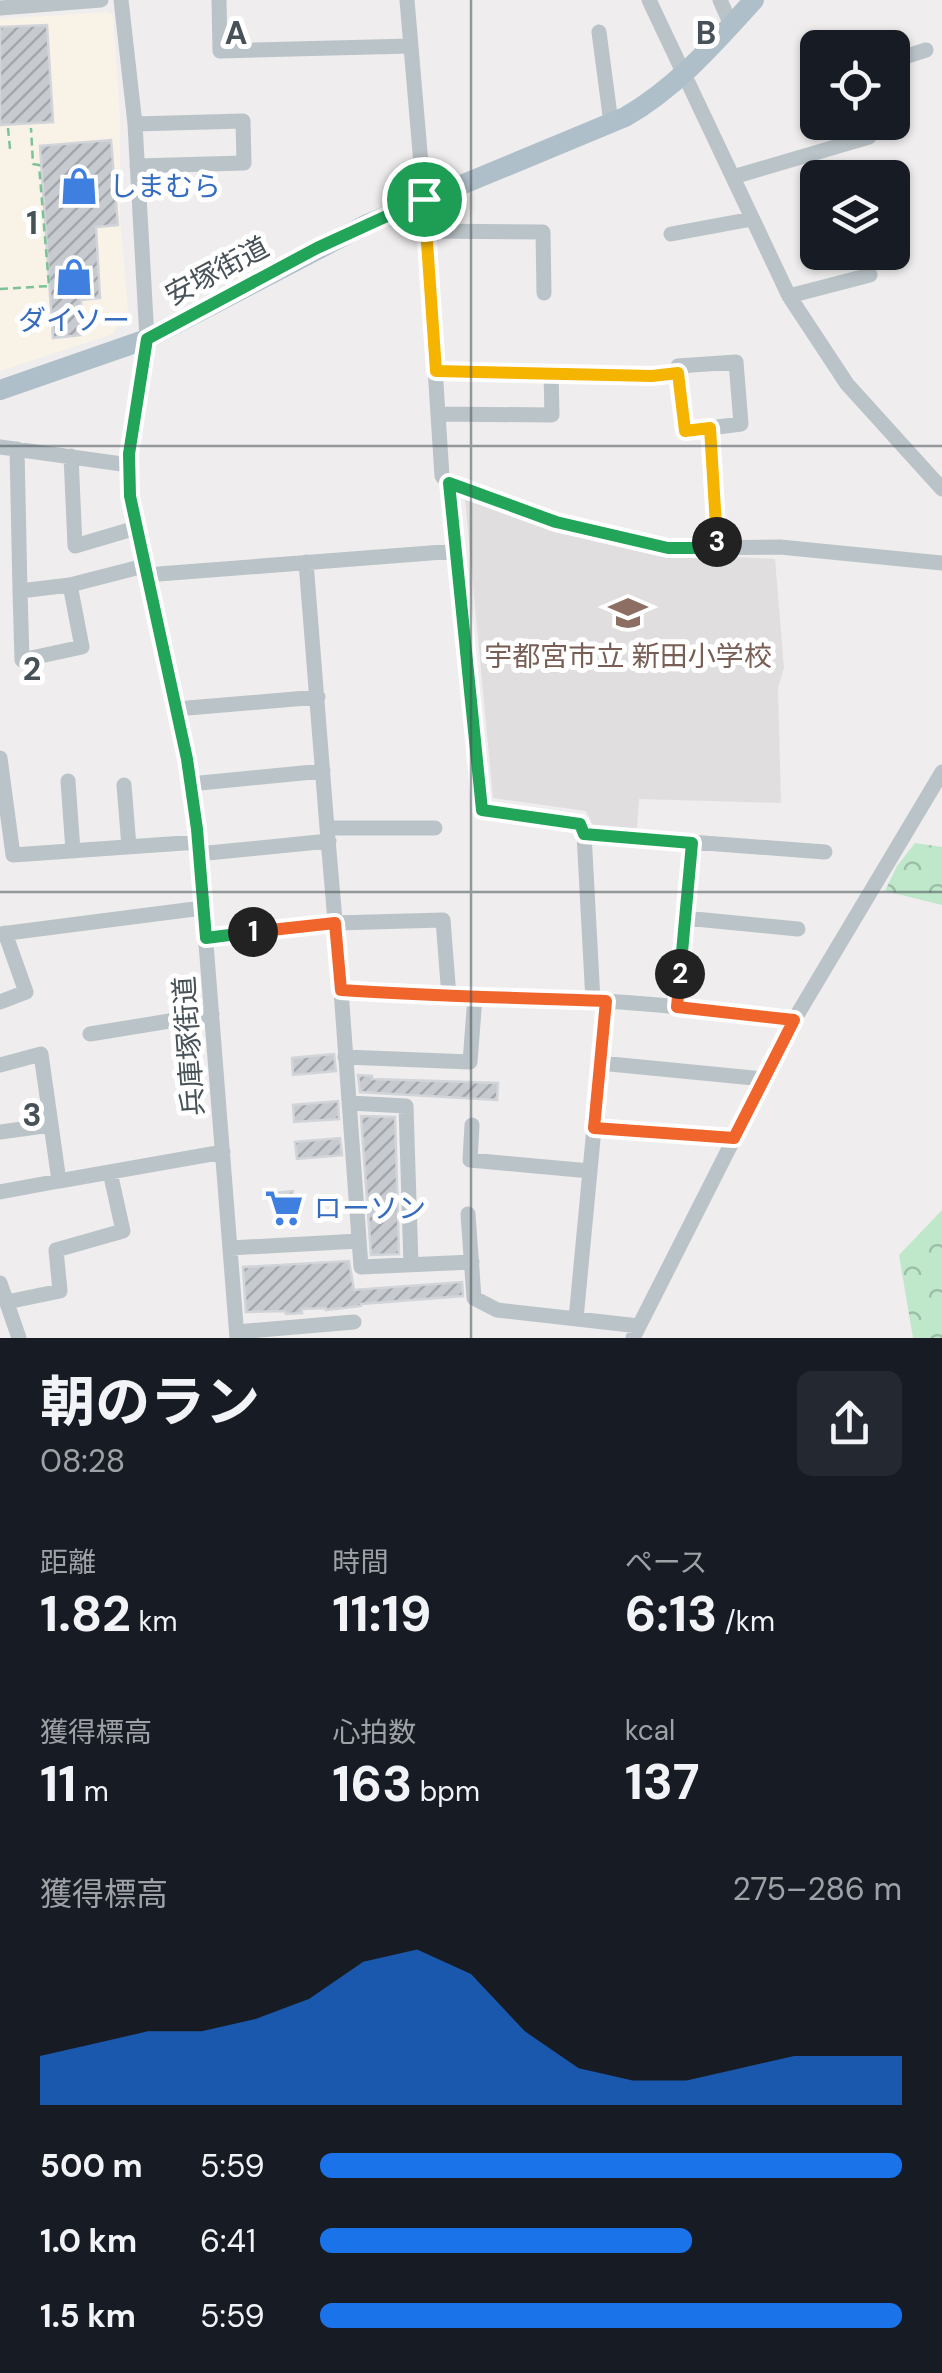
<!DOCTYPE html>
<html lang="ja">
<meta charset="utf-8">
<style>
:root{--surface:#171b24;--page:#242831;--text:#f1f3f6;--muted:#9ea1a6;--accent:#1a73e8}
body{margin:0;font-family:"DM Sans","Noto Sans JP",sans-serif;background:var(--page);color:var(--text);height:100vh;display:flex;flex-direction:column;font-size:38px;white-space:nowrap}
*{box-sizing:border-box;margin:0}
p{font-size:32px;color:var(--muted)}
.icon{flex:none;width:55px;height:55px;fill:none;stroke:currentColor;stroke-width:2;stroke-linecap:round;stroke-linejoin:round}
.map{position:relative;height:1338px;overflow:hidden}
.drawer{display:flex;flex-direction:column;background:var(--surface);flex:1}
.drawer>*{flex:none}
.fabs{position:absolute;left:800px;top:30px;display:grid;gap:20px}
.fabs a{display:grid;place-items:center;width:110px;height:110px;border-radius:15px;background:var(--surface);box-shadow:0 2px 8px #0004;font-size:50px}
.pin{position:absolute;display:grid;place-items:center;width:85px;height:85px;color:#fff;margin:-42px;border:5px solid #fff;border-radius:50%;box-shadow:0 2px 10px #0007}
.km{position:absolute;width:50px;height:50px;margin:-25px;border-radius:50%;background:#222;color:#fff;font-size:28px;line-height:50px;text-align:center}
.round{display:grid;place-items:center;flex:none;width:105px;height:105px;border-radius:15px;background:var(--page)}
.headline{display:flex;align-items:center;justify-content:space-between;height:170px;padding:0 40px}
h1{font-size:55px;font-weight:700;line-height:75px}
.figures{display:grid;grid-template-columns:repeat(3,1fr);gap:15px;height:170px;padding:10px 40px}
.figures div{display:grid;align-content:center}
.figures b{font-size:50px;font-weight:700}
.figures small{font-size:28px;font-weight:400}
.figures p{font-size:28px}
.chart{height:280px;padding:20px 40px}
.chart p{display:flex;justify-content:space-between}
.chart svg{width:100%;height:180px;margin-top:10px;fill:var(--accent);opacity:.7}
ul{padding:0 40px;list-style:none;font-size:32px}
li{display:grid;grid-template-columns:160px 120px 1fr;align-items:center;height:75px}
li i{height:25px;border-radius:12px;background:var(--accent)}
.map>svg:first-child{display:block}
.commercial{fill:#f9f2e7}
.education{fill:#e0dede}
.forest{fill:url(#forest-crowns)}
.building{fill:url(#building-hatch);stroke:#d1d4d8;stroke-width:2.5}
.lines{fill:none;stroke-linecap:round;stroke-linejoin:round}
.path{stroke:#7cc297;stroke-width:2.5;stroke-dasharray:8 5;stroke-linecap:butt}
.minor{stroke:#bac3c8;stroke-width:15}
.major{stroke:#afbfc9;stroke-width:20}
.split-1-casing{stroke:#fff;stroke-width:20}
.split-2-casing{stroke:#fff;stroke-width:20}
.split-3-casing{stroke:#fff;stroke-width:20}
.split-4-casing{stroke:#fff;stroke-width:20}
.split-1{stroke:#22a559;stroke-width:12}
.split-2{stroke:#f0652b;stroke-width:12}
.split-3{stroke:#22a559;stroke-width:12}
.split-4{stroke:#f5b400;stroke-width:12}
.grid{fill:none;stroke:#475258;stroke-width:2.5;stroke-opacity:0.55}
.labels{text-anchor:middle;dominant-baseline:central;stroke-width:10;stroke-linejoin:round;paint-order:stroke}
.shop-label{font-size:28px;fill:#366cbe;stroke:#fff;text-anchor:start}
.street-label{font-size:28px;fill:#475258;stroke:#fff}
.education-label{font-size:28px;fill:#785e54;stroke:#fff}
.grid-label{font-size:32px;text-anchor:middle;font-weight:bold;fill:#475258;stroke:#fff;stroke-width:10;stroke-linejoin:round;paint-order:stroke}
</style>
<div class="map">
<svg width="942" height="1338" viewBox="0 0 942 1338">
<defs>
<pattern id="forest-crowns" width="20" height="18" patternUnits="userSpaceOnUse" patternTransform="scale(2.5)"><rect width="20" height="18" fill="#bfe8cb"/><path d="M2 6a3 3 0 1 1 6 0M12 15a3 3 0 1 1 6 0" fill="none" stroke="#9dbfa8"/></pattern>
<pattern id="building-hatch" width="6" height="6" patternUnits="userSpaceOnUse" patternTransform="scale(2.5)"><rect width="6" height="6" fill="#c7cbcf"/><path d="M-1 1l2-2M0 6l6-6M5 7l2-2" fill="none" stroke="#a3a7ab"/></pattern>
</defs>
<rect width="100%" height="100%" fill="#efeded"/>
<path class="commercial" d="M107 12 113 15 120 119V216L128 310 113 334 0 371V19Z"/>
<path class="education" d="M465 499 554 528 654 553 775 559 784 668 778 688 781 803 639 799 637 829 594 828 586 811 493 798Z"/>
<path class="forest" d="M915 843 942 847V905L885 891 897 866Z
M942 1210V1338H913L899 1255Z"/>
<path class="building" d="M47 25 53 122 0 125V27Z
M111 140 118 225 96 227 100 298 81 300 82 335 53 338 40 146Z
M334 1054 336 1071 293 1075 292 1058Z
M358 1075 372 1076V1079L498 1083 497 1100 360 1092Z
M338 1101 339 1119 294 1122 293 1105Z
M361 1116 395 1117 399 1254 371 1255Z
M340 1138 342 1155 297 1159 295 1142Z
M293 1191 295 1223 275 1224 273 1193Z
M349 1261 354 1290 462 1282 463 1296 361 1304V1306L326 1310V1308L301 1309 302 1313 286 1314 285 1311 246 1312 243 1267Z"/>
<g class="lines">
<path class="path" d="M8 128 10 149
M0 289 49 286 39 165 33 164 31 128"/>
<path class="minor" d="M121 0 135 124 147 339 129 454 130 496 187 759 197 829 237 1338
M219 0 220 51 411 46
M407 0 424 199 442 476 449 483
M649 0 789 296 847 384 942 489
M720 0 731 25
M0 8 101 0
M599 32 611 123
M892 61 926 50
M135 124 243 121 244 163 137 166
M733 177 869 137 865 122
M426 231 543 232 544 293
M671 234 752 219
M789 296 870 275
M436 371 652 376 678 373
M439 414 552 415 551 373
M710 428 685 431 678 366 736 362 741 424 710 428 718 548
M0 447 129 465
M17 449 20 591 70 585 144 566
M71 456 75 546 136 528
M306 562 327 828
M146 575 456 551
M20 591 22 660 82 647 70 585
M176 709 318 697
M0 758 13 855 198 842
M68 781 73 851
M190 784 323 771
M124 785 129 847
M435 828H327L341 990C428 995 515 997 602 1001 667 1004 731 1013 794 1020
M584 834 825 852
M198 854 329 841
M685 918 798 929
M0 934 202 908
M206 937 335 923 443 920 449 997
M341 990 361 1267 472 1262
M593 1001 584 834 580 824 482 810 449 483 556 522 669 548 780 547 942 563
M0 1002 26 992 5 933
M677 1007 692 843
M90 1034 212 1014
M345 1057 470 1062 475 997
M600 1063 764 1079
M0 1065 41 1054 59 1181 223 1152
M349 1103 406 1106 411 1265
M472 1125 470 1160 590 1171
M594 1127 734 1138
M0 1132 51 1125
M0 1192 59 1181
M468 1214 474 1298 497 1310 639 1326
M230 1248 359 1241
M0 1283 19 1338
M7 1302 60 1291 56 1250 123 1231 110 1172
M576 1319 606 1001
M237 1332 354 1322
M633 1338 794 1020 942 772"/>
<path class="major" d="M0 390 147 339 365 225 625 117C676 88 715 43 754 0"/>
</g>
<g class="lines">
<g class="split-1-casing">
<path id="split-1" d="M253 932 206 938 197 829 187 759 130 496 129 454 147 339 317 248 424 199"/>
</g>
<g class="split-2-casing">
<path id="split-2" d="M253 932 335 923 341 990C429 996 517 998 606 1001L594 1128 734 1138 794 1020 677 1007 680 974"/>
</g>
<g class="split-3-casing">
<path id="split-3" d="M680 974 692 843 584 834 580 824 482 810 449 483 556 522 668 548H718L717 542"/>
</g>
<g class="split-4-casing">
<path id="split-4" d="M424 199 436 371 652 376 678 373 685 431 710 428 717 542"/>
</g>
<use href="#split-1" class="split-1"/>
<use href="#split-2" class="split-2"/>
<use href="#split-3" class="split-3"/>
<use href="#split-4" class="split-4"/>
</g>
<path class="grid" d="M471 0V1338M0 446H942M0 892H942"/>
<defs>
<g id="shop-bare" transform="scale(3)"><path d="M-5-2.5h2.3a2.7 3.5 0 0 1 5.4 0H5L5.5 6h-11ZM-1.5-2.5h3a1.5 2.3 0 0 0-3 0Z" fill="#3f7fe0" stroke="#fff" stroke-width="2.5" paint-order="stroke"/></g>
<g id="school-bare" transform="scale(3)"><path d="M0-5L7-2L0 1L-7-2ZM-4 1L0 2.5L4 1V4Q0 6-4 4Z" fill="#8d6e63" stroke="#fff" stroke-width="2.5" paint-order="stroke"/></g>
<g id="supermarket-bare" transform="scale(3)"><path d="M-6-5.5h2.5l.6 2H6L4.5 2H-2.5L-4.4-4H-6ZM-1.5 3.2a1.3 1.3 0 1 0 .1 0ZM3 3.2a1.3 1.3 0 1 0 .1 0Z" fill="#3f7fe0" stroke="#fff" stroke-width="2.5" paint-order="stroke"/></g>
</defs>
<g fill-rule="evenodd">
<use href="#shop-bare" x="79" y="186"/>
<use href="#shop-bare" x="74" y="277"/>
<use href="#school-bare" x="628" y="613"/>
<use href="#supermarket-bare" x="284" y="1208"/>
</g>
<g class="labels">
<g class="shop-label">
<text x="109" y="186">しまむら</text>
<text x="74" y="320" text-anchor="middle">ダイソー</text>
<text x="314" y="1208">ローソン</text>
</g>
<g class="street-label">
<text transform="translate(217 271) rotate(-28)">安塚街道</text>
<text transform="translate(189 1046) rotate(-94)">兵庫塚街道</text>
</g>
<g class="education-label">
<text x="628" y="656">宇都宮市立 新田小学校</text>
</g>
</g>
<g class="grid-label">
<text x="236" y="44">A</text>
<text x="706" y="44">B</text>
<text x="32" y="234">1</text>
<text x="32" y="680">2</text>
<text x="32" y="1126">3</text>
</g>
</svg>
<div class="fabs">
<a><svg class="icon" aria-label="locate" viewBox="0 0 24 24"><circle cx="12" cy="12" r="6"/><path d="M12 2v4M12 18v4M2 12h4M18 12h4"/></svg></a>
<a><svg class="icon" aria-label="layers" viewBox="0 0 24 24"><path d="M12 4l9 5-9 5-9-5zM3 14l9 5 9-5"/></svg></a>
</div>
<div class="pin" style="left:424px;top:199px;background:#1e9e55"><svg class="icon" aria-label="arrive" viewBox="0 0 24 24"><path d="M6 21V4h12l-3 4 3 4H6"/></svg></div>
<b class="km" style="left:253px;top:932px">1</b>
<b class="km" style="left:680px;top:974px">2</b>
<b class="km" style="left:717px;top:542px">3</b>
</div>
<section class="drawer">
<div class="headline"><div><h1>朝のラン</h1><p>08:28</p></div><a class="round"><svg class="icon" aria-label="share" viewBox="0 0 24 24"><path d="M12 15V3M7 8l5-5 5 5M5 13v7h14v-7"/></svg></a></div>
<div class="figures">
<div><p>距離</p><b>1.82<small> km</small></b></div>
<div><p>時間</p><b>11:19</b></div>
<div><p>ペース</p><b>6:13<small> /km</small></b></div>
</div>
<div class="figures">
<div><p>獲得標高</p><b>11<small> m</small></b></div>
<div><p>心拍数</p><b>163<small> bpm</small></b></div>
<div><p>kcal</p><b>137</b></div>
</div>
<div class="chart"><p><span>獲得標高</span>275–286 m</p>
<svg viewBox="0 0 160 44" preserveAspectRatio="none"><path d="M0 44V32L10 29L20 26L30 26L40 23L50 18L60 9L70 6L80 12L90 26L100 35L110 38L120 38L130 35L140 32L150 32L160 32V44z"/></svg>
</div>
<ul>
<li><b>500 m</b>5:59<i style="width:100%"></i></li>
<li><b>1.0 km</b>6:41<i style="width:64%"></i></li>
<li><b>1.5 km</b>5:59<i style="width:100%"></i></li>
</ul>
</section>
